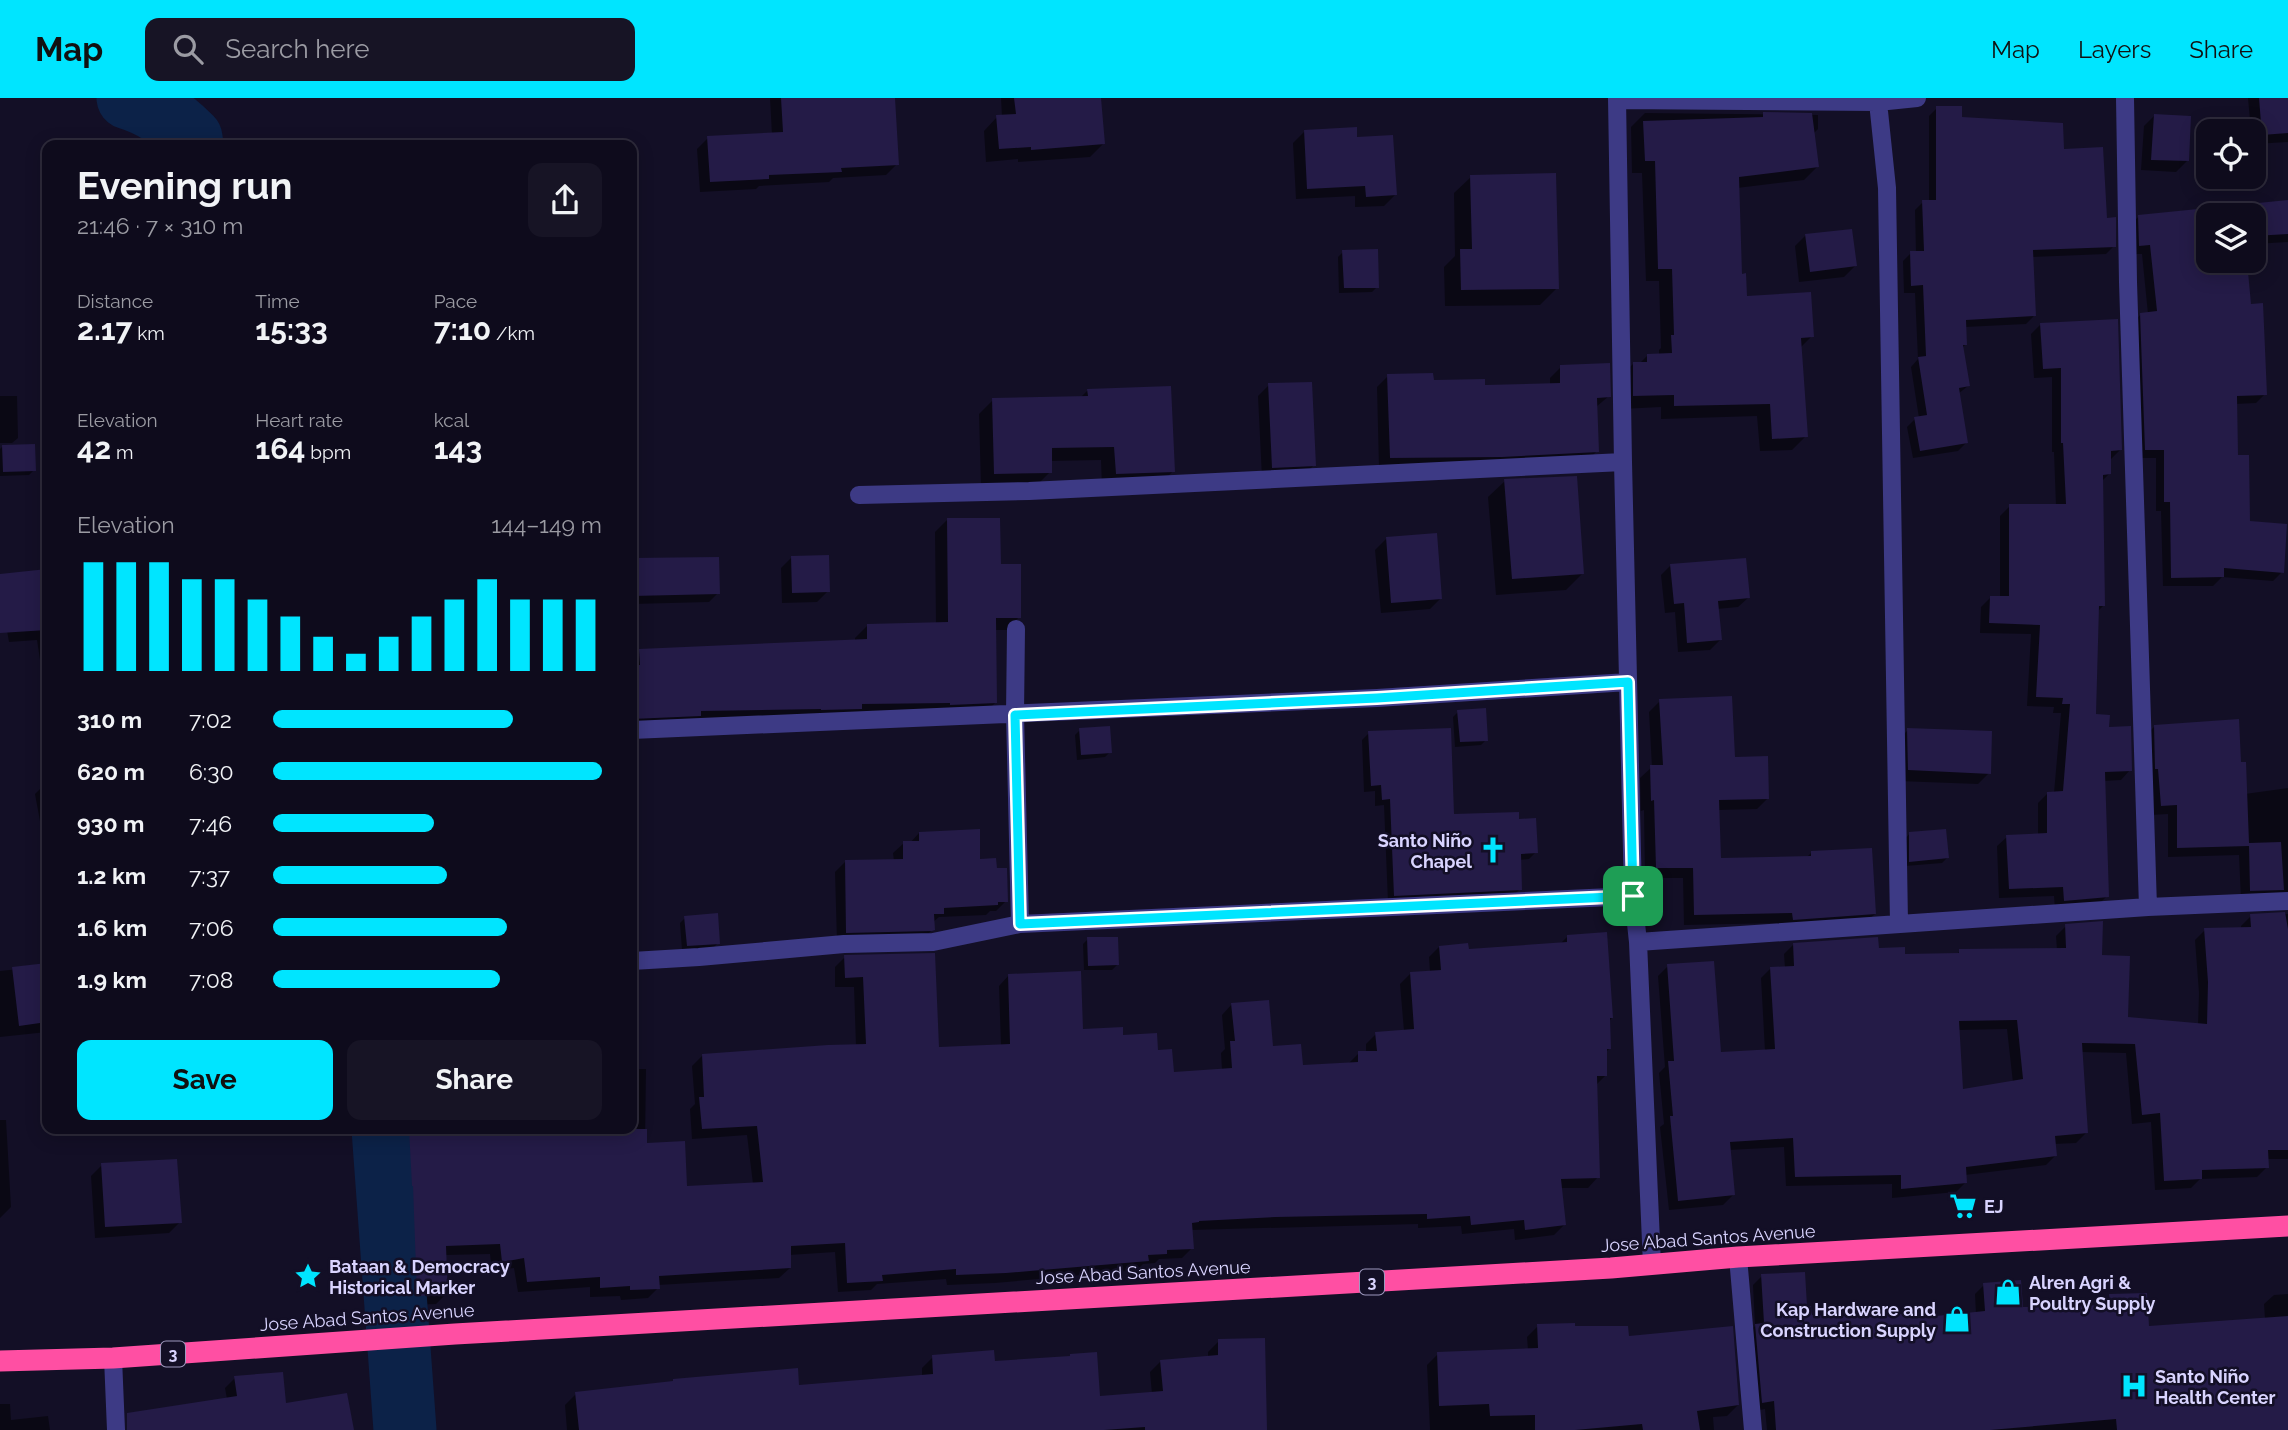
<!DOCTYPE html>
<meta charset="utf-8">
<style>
:root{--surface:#0e0b1c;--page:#171425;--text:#f1f3f6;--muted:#9b9ba3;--line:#2e2b3b;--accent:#00e5ff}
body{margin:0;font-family:Raleway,sans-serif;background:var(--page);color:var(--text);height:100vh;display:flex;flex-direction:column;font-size:26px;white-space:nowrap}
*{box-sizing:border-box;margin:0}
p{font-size:23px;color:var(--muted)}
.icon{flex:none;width:38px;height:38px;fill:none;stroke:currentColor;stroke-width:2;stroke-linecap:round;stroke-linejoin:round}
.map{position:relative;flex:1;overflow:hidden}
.details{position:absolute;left:42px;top:42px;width:595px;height:994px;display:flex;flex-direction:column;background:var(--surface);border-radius:14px;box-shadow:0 4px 18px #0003,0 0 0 2px var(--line)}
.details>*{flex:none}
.tools{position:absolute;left:2196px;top:21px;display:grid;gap:14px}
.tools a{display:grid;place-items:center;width:70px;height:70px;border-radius:14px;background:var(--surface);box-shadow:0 4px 18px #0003,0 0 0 2px var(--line);font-size:35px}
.pin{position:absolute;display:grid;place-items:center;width:60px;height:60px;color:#fff;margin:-30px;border-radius:14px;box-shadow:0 4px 10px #0006}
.round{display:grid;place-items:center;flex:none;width:74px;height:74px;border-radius:14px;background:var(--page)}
.head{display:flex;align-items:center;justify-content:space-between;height:119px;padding:0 35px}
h1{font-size:38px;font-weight:700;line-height:52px}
.metrics{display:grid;grid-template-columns:repeat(3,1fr);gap:10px;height:119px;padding:7px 35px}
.metrics div{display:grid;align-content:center}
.metrics b{font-size:30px;font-weight:700}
.metrics small{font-size:19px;font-weight:400}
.metrics p{font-size:19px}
.chart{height:196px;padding:14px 35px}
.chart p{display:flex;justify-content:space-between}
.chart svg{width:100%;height:126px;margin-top:7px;stroke:var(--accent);stroke-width:6}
.primary-button{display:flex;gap:14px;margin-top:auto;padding:14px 35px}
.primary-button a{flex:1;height:80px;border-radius:14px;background:var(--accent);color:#111;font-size:28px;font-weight:700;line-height:80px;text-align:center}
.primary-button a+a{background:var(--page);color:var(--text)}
ul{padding:0 35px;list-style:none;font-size:23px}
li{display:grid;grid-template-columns:112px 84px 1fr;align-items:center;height:52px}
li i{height:18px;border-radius:9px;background:var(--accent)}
header{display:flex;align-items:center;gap:42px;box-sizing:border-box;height:98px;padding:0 35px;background:var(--accent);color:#111}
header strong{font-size:33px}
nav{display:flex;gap:38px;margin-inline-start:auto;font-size:24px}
.search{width:490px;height:63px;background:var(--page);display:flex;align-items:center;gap:18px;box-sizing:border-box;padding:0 24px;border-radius:14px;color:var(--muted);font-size:26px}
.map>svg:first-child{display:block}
.shadow{fill:#0007;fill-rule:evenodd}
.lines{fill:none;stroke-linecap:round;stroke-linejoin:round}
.river{stroke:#0c2248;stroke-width:63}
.building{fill:#241b47;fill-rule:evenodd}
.street{stroke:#3d3a85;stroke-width:18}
.highway{stroke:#ff4fa3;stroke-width:21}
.route-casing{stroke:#fff;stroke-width:14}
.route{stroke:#00e5ff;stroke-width:9}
.labels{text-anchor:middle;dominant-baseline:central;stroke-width:5;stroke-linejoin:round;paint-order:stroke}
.shield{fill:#130f26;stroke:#9e99be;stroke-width:2}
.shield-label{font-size:16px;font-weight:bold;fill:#d9d4ff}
.poi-label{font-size:18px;font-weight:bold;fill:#d9d4ff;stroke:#130f26;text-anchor:start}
.street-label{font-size:18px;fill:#d9d4ff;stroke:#130f26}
</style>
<header>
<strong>Map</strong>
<div class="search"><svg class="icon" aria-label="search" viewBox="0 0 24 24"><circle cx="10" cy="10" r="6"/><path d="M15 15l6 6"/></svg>Search here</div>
<nav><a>Map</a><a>Layers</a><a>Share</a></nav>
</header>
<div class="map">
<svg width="2288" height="1332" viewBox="0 0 2288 1332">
<rect width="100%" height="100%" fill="#130f26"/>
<path class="shadow" d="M770 0H893L897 66 886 77 833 80 829 84 759 88 756 91 700 94 697 51 708 40 772 37Z
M1001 0H1099L1103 46 1090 59 1018 64V61L986 64 984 33 997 19H1002Z
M2248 0H2288V44L2254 46V33H2251Z
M1937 10 1960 21 2062 53 2105 122 2114 148 2106 156 2032 159 2034 218 2026 226 1965 229 1966 246 1962 250 1968 288 1958 296 1966 345 1958 353 1913 360 1907 329 1915 321 1919 320 1911 269 1918 261 1915 195H1904L1903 163 1911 155H1916L1915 112 1923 104H1929V18Z
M1645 15 1818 17V31L1813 36 1817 69 1804 82 1737 90 1740 177 1745 200 1812 238 1800 250 1806 338 1792 352 1760 353 1757 318 1661 321V309L1621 311 1620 279 1633 266H1639L1648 257H1659V252L1661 250 1659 183H1646L1642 75H1632L1631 29Z
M2155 17 2187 63 2176 74 2141 72 2144 28Z
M1304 34 1356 41 1395 97 1384 108 1355 109V98L1296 101 1293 45Z
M1471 79 1557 190 1540 207 1445 208 1444 169 1455 158 1454 95Z
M2288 104V144L2254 146V117H2208V163H2245L2250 208 2265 296 2256 305 2235 306 2236 359 2248 425 2282 474 2273 483 2222 479 2213 488H2163L2161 413H2156V360H2136L2132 226 2141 216H2148L2142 156H2130V128L2139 118Z
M1806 137 1855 168 1844 179 1799 184 1795 148Z
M1343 154 1377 189 1372 194 1339 195 1338 159Z
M2040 227 2120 352 2110 362 2109 376 2102 383 2103 508 2098 513 2094 618 2107 631 2130 672 2121 682 2103 683 2107 798 2097 808 2055 812 2054 798 1999 800 1997 748 2007 739 2038 737V705L2048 695H2054L2061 615H2053L2054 609 2027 608 2031 536 1980 535 1981 509 1991 499 2000 500V418L2010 408H2056L2054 354H2052V279L2034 280 2031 236Z
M1561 269 1609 298 1596 309 1597 353 1586 364 1379 370 1377 289 1388 278 1483 289 1550 287V280Z
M1269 287 1314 367 1303 378 1262 380 1258 298Z
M1088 292 1173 373 1159 388 1102 389 1101 362 1050 363V374L1036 388 981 389 979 316 993 302 1080 300Z
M0 298H17L18 340 12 345H0Z
M2 349 34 372 29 377 0 378V351Z
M1505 383 1583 475 1566 492 1496 497 1488 399Z
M947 422 999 468 1019 519 1007 532H995L996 604 983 617 632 632V561L640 553 855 543V540L868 527 936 526 935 434Z
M1386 441 1441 500 1430 511 1381 515 1375 452Z
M632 447H636V462L718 495 709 504 632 506Z
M792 459 828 493 817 504 782 505 781 470Z
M1671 467 1748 500 1738 509 1717 511 1720 542 1710 552 1678 554 1675 514 1665 515 1661 477Z
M47 473V574L42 575 37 542 9 544 3 510 0 511V478Z
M1660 603 1733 661 1767 701 1757 711 1718 712 1719 762 1806 760 1811 755 1875 816 1864 826 1782 832V825L1684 827 1683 780H1645L1644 712 1641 713 1640 680 1652 669 1649 614Z
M1458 614 1486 642 1481 647 1455 649 1453 619Z
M2154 629 2240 666 2245 696 2288 690V809L2241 802 2239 757 2168 759V716L2151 717 2144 639Z
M1080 632 1110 654 1105 659 1077 662 1075 637Z
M1908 632 1989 675 1978 686 1898 683 1897 643Z
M1369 635 1453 718 1517 723 1536 754 1529 761 1519 762 1520 791 1513 798 1388 804 1384 707 1375 708V693L1364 694 1362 642Z
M46 685 47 733 42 734 35 696Z
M919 735 995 772 1006 803 996 813H990L986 817 939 819 932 825 933 831 922 842 837 844 835 774 846 763H894L893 755 904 745H910Z
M1910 735 1947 760 1942 765 1905 768V741Z
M632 796H635L638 842 632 848Z
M2288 816V1061H2267V1069L2257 1079 2200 1081 2191 1090 2155 1092 2151 1024 2132 1026 2126 955 2081 954 2086 1035 2076 1045 2054 1046 2056 1057 2046 1067 1965 1077 1966 1084 1956 1094 1892 1100V1086L1786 1088 1784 1049 1729 1052 1733 1097 1723 1107 1669 1112 1660 1029 1664 1026 1659 975 1665 969 1658 878 1668 868 1719 956 1765 953 1761 880 1771 870H1785L1784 856 1794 846 1877 852 1903 858 1956 857 1960 853 2057 852 2056 838 2066 828 2100 858 2127 920 2198 927 2199 895 2195 842 2205 832 2241 831V828L2251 818ZM2007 931 2013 985 1962 993 1958 932Z
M685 820 718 845 713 850 682 852 680 825Z
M1567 839 1612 920 1609 923 1610 950 1606 954V977L1596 987 1598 1079 1588 1090H1560L1564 1127 1554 1137 1515 1142 1514 1131 1462 1136 1461 1128 1418 1130V1126L1191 1132 1192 1150 1182 1160 1159 1161 1155 1165 1143 1166 1137 1172 995 1185 947 1187 946 1181 877 1186 871 1192 838 1194 835 1154 789 1157 790 1170 779 1180 658 1187V1190L648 1200 621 1202 620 1198 590 1199V1189L518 1194 514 1170 492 1173 490 1156 445 1157 446 1196 436 1206 407 1207 404 1097H402L399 1031H632V971H646L645 1047 686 1090 753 1086 747 1037 692 1041 690 1011 695 1006 692 968 702 958 856 948 854 889H835V869L845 859 938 951 1001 948 999 888 1009 877 1082 933 1122 939 1156 954 1172 976 1222 972 1221 955 1225 951 1222 917 1232 906 1271 950 1302 968 1348 966 1359 955H1366V946L1376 936 1404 933 1400 886 1410 876 1430 874 1429 859 1439 849 1467 853 1560 846Z
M1088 841 1117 867 1112 872H1084L1083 846Z
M47 868V934L0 939V873Z
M0 1022H6L11 1109 0 1120Z
M102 1067 180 1124 169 1135 95 1140 91 1078Z
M1762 1178 1805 1210 1810 1219 1874 1221 1878 1217 1924 1221 1976 1216 1975 1196 1984 1187 2021 1210 2101 1209 2110 1198 2147 1230 2265 1221 2264 1206 2274 1197 2288 1196V1332H1767L1765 1311 1754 1313 1747 1236 1755 1228 1753 1187Z
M1538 1228 1573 1230 1627 1240 1738 1307 1727 1318 1713 1319 1714 1332H1430L1427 1267 1438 1256 1528 1252 1527 1239Z
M1219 1243 1266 1332H567L565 1307 576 1296 798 1289 922 1278V1270L933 1259 994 1265 1098 1300 1152 1296 1150 1274 1160 1264 1208 1260V1254Z
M235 1280 285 1307 352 1332H129L227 1301 225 1290Z
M0 1306H10L11 1322 48 1318 50 1332H0Z"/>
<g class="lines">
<path class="river" d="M128 0C154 8 172 21 191 40L192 47
M383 1031 405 1332"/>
</g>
<path class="building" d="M781 0H895L899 67 841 70 842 74 769 77V81L710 84 707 38 783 34Z
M1014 0H1101L1105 46 1031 52V49L999 51 996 17 1016 16Z
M2259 0H2288V35L2262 37Z
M1936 8H1962V19L2063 25 2064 51 2103 49 2107 120 2116 119V149L2033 152 2036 218 1966 222 1967 247H1963L1970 288 1959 290 1968 345 1920 353 1914 319 1927 317 1918 259 1926 258 1923 187 1911 188 1910 153H1924L1922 102H1936Z
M1763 14 1812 15 1819 69 1739 79 1742 176 1746 175 1747 198 1811 194 1814 239 1801 240 1808 339 1772 341 1770 306 1674 308V297L1633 298V264H1647V256L1672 255 1671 237H1674L1672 171H1658L1655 63H1645L1643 23 1763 19Z
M2154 16 2191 18 2189 63 2151 62Z
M1357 29V39L1393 37 1397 97 1366 99 1365 88 1307 91 1304 32Z
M1556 75 1559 191 1461 192 1460 151H1472L1470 77Z
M2288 102V136L2254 138V117H2208V163H2247L2251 206 2263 205 2267 297 2237 298 2238 357H2249L2250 423 2287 426 2284 475 2224 470V479L2171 480 2170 404H2164V352H2145L2140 215 2157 213 2150 147 2139 148 2138 117Z
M1852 131 1857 168 1810 174 1805 136Z
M1378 151 1379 190H1344L1342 152Z
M2118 221 2122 352 2111 353V376L2103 377 2105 508H2099L2096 616 2110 617 2109 629 2131 628 2132 673 2105 674 2109 799 2064 803 2063 789 2009 791 2006 737 2047 735V694L2063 693 2070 606H2062L2063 600 2036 599 2040 527 1989 525 1990 498H2009V406H2066L2063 345H2061V270L2043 271 2040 225Z
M1610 265 1611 299 1597 300 1599 354 1502 359 1390 360 1387 276 1433 275 1434 282 1485 281V287L1560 285V267Z
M1312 284 1316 368 1272 370 1268 285Z
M1171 288 1175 374 1116 376 1114 349 1052 350V375L994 376 992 300 1088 298 1087 291Z
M35 346 36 373 3 374 2 347Z
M1577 378 1584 476 1512 481 1504 381Z
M947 420H1000L1001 466H1021V520H996L997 605 950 607V605L862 606V611L821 612V611L701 613V618L632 621V567H640L639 551 867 541V526L948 524Z
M1437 435 1442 501 1391 505 1386 439Z
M829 457 830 494 792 495 791 458Z
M719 459 720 496 632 498V460Z
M1746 460 1750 500 1718 503 1722 542 1687 545 1684 505 1674 506 1670 466Z
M47 471V532L0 535V476Z
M1732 598 1735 659 1768 658 1769 701 1719 702 1721 760 1811 758V753L1872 750 1876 816 1793 822 1792 815 1694 817 1693 770H1656L1654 702 1651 703 1650 667H1663L1659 601Z
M1486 610 1488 643 1460 644 1457 612Z
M2239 621 2241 664H2246L2249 745 2281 744 2284 792 2250 793 2249 748 2177 750V707L2161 708 2158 671H2155L2154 627Z
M1110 628 1112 655 1081 657 1079 630Z
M1451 630 1454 716 1519 714V721L1536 720 1538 755 1521 756 1522 792 1394 798 1390 701 1382 702 1381 687 1371 688 1368 633Z
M1907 630 1992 633 1991 676 1908 672Z
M980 731V761L996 760 997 770H1007L1008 804H998V807L944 810V816H934L935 832 932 833 846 835 845 762 903 761V743H919V734Z
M1946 731 1949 760 1909 764V734Z
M2285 814 2288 831V1052H2268L2269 1070 2202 1072V1081L2164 1083 2160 1015 2142 1017 2135 946 2082 945 2088 1035 2055 1038 2057 1058 1966 1069 1967 1085 1901 1091V1077L1795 1079 1793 1040 1730 1044 1735 1097 1678 1103 1670 1018H1673L1668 963H1674L1667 866 1714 863 1721 954 1775 951 1770 869 1794 868 1793 845 1878 839 1879 850 1905 849V856L1959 855V851L2066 850 2065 826 2103 823 2102 857 2130 858 2128 919 2207 926 2208 884 2204 830 2251 829 2250 816ZM2017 922 2023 981 1963 991 1959 923Z
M718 815 720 846 687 848 684 818Z
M1607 834 1613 920H1610L1611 951H1607V978H1597L1600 1080 1561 1081 1566 1127 1525 1132 1524 1122 1471 1127 1470 1118 1427 1121V1116L1276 1119 1199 1123V1124L1192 1125 1194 1151 1167 1152V1156L1148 1157 1149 1163 1006 1175 956 1177V1171L882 1177 883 1183 847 1185 845 1145 791 1148V1170L659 1178 660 1191 630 1192V1188L600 1190V1179L527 1184 524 1160 502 1164 500 1146 446 1148 448 1197 417 1198 413 1088H412L409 1031H647V1045L685 1043 687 1088 763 1084 757 1028 702 1031 699 999H704L702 956 828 947 866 946 863 879 845 880 844 857 935 855 939 949 1010 946 1008 876 1081 873 1083 931 1123 929V937L1157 935 1158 952 1172 951 1174 974 1232 970 1230 943H1235L1231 905 1269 902 1273 948 1301 946 1303 967 1358 964V953H1377L1375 934 1414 931 1410 874 1441 872 1439 848 1468 845 1469 851 1567 844V837Z
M1087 839H1118L1119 867 1088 868Z
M47 865V924L19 928 12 869Z
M177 1061 182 1125 105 1129 101 1065Z
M1805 1174 1807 1208H1811L1812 1217 1877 1219V1216H1926V1219L1985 1213 1983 1185 2021 1182 2023 1209 2110 1207 2109 1196 2147 1195 2149 1228 2288 1218V1332H2117L2116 1321 1990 1332H1776L1774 1303 1762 1305 1755 1226 1764 1225 1761 1176Z
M1575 1225V1228H1628L1629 1238 1733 1228 1739 1307 1697 1313 1700 1332H1643L1642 1326 1575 1332H1535V1317L1490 1318 1489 1306 1439 1308 1437 1254 1538 1250 1537 1226Z
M1265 1240 1267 1332H1145V1329L1104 1332H579L575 1294 673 1283V1281L798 1270 799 1287 933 1276 932 1257 994 1252 995 1263 1070 1258V1256L1097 1254 1100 1298 1163 1293 1160 1262 1218 1257V1241Z
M283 1274 286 1305 347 1295 354 1332H127V1315L237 1298 234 1278Z"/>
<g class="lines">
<path class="street" d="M1617 0 1623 364 1633 798 1638 844 1652 1167
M2125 0 2128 184 2148 809
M1617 2 1878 4 1917 0
M1878 4 1887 90 1899 825
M859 397 1029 393 1623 364
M1016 531 1015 616 1020 826
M632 632 1377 600 1628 584
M1638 844 2148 809 2288 803
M632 863 699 859 844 846 933 844 1020 826 1633 798
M1738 1159 1753 1332
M113 1260 116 1332"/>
<path class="highway" d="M0 1263 113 1260 455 1236 1611 1170 1738 1159 2288 1128"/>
</g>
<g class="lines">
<g class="route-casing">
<path id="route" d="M1628 584 1633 798 1020 826 1015 617 1377 600Z"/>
</g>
<use href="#route" class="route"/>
</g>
<defs>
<g id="church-bare" transform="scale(2.1)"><path d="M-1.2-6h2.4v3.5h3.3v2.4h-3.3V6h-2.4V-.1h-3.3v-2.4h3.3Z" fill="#00e5ff" stroke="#130f26" stroke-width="2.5" paint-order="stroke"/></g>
<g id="supermarket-bare" transform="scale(2.1)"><path d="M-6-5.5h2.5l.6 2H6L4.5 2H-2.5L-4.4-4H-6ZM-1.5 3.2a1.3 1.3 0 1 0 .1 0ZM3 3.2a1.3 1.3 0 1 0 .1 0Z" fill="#00e5ff" stroke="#130f26" stroke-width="2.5" paint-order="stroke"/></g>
<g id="sight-bare" transform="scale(2.1)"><path d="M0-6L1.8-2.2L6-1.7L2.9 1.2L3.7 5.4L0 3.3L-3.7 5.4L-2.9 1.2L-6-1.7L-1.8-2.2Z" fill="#00e5ff" stroke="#130f26" stroke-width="2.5" paint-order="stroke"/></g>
<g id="shop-bare" transform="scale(2.1)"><path d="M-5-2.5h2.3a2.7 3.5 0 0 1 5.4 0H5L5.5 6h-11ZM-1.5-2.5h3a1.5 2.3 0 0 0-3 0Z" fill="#00e5ff" stroke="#130f26" stroke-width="2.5" paint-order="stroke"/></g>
<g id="hospital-bare" transform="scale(2.1)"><path d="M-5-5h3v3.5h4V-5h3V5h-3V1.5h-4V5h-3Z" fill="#00e5ff" stroke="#130f26" stroke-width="2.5" paint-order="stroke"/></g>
</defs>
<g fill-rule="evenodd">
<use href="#church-bare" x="1493" y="752"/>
<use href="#supermarket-bare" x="1963" y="1108"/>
<use href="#sight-bare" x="308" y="1178"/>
<use href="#shop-bare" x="2008" y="1194"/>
<use href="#shop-bare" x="1957" y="1221"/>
<use href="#hospital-bare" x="2134" y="1288"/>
</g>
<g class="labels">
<g class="shield">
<rect x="1360" y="1171.5" width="24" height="25" rx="5"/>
<rect x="161" y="1243.5" width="24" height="25" rx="5"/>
</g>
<g class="shield-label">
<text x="1372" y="1184">3</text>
<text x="173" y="1256">3</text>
</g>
<g class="poi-label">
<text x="1472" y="742" text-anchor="end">Santo Niño<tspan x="1472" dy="21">Chapel</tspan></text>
<text x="1984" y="1108">EJ</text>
<text x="329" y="1168">Bataan &amp; Democracy<tspan x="329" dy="21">Historical Marker</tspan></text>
<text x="2029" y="1184">Alren Agri &amp;<tspan x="2029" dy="21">Poultry Supply</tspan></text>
<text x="1936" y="1211" text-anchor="end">Kap Hardware and<tspan x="1936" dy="21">Construction Supply</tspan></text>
<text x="2155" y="1278">Santo Niño<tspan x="2155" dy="21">Health Center</tspan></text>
</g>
<g class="street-label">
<text transform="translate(1708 1140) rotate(-4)">Jose Abad Santos Avenue</text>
<text transform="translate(1143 1174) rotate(-3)">Jose Abad Santos Avenue</text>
<text transform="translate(367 1219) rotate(-4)">Jose Abad Santos Avenue</text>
</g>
</g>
</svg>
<div class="tools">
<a><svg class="icon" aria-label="locate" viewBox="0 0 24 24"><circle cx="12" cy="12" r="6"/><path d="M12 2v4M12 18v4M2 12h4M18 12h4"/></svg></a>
<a><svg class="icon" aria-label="layers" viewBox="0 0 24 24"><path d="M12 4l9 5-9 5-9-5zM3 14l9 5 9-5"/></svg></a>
</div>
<div class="pin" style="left:1633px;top:798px;background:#1e9e55"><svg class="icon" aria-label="arrive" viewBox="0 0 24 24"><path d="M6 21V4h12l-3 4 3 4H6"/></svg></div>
<section class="details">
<div class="head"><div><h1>Evening run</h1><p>21:46 · 7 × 310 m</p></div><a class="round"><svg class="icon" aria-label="share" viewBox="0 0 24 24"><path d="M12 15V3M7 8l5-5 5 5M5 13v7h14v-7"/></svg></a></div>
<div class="metrics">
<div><p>Distance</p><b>2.17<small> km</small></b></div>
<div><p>Time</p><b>15:33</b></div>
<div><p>Pace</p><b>7:10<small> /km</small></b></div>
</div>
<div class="metrics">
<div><p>Elevation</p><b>42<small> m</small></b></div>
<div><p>Heart rate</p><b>164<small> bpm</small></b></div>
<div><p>kcal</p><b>143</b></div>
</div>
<div class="chart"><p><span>Elevation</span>144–149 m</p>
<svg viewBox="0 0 160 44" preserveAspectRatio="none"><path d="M5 44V6M15 44V6M25 44V6M35 44V12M45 44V12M55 44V19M65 44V25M75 44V32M85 44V38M95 44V32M105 44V25M115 44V19M125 44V12M135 44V19M145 44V19M155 44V19"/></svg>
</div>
<ul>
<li><b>310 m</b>7:02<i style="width:73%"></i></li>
<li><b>620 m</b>6:30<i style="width:100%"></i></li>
<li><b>930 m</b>7:46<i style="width:49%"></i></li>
<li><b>1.2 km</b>7:37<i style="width:53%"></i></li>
<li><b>1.6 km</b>7:06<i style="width:71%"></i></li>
<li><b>1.9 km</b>7:08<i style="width:69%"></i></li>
</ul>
<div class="primary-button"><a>Save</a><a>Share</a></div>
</section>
</div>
